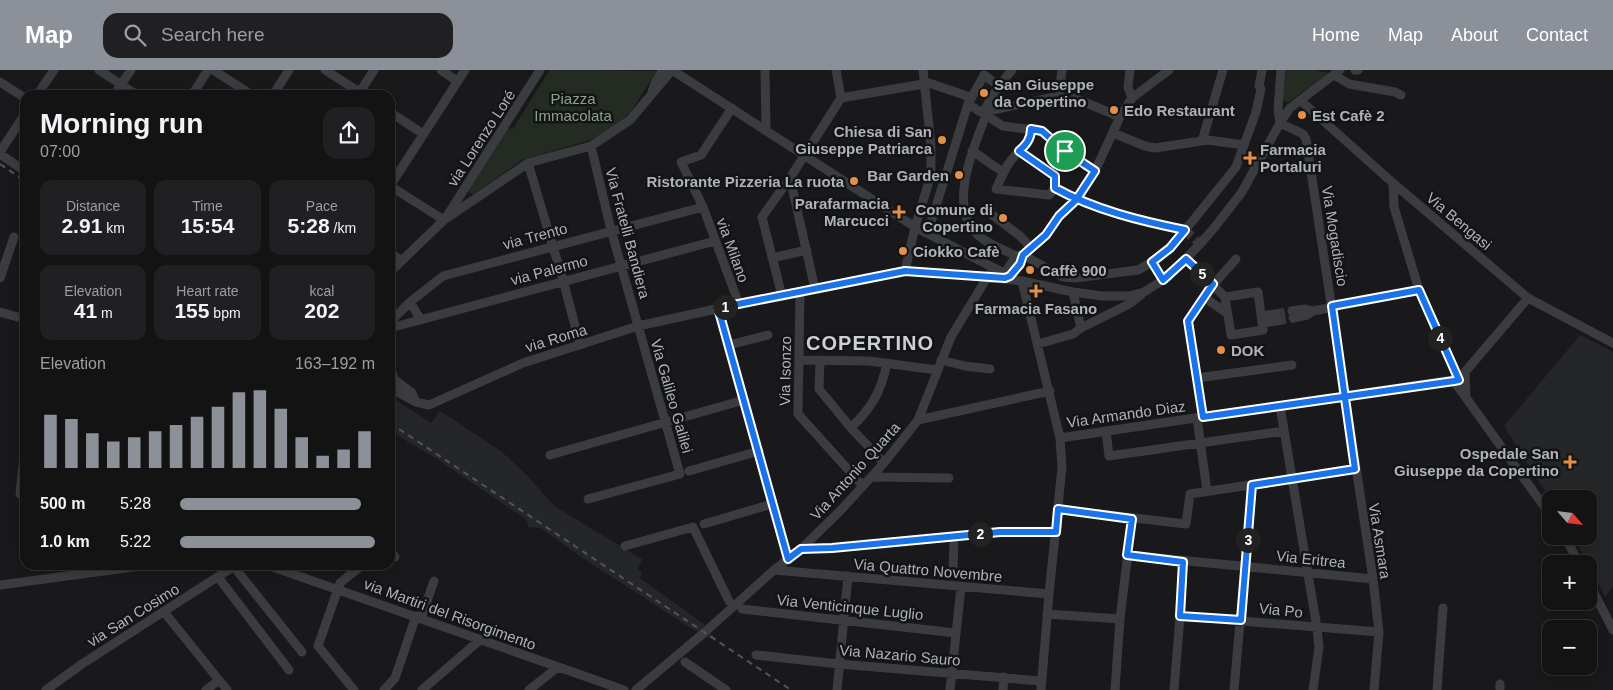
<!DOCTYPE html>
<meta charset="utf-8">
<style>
:root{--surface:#131314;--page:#202022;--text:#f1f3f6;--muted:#9d9ea0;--line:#323234;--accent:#8c9099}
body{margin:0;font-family:Arial,sans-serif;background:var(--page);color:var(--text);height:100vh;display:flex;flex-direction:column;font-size:19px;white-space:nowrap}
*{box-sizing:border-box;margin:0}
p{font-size:16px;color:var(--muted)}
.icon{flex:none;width:28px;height:28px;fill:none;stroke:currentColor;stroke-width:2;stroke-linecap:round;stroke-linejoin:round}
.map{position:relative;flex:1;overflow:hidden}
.side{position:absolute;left:20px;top:20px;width:375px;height:480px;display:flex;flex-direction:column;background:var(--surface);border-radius:15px;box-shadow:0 2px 12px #0003,0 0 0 1px var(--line)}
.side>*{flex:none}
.needle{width:32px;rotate:118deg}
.buttons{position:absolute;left:1542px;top:420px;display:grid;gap:10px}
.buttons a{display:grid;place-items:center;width:55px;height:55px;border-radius:10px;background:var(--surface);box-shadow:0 2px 12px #0003,0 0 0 1px var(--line);font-size:25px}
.pin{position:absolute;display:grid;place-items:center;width:42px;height:42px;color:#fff;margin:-21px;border:2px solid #fff;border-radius:50%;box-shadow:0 1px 5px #0007}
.km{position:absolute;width:25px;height:25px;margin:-12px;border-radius:50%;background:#222;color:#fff;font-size:14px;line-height:25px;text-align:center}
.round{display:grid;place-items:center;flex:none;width:52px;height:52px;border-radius:15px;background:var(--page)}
.head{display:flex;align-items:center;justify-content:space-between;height:85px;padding:0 20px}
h1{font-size:28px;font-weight:700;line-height:38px}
.stats{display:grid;grid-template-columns:repeat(3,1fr);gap:8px;height:85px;padding:5px 20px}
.stats div{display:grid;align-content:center;border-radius:12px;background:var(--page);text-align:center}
.stats b{font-size:21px;font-weight:700}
.stats small{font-size:14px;font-weight:400}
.stats p{font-size:14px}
.chart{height:140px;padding:10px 20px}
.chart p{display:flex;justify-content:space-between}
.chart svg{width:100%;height:90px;margin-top:5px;stroke:var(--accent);stroke-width:6}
ul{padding:0 20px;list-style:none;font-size:16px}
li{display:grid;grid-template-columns:80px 60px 1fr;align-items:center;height:38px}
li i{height:12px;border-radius:6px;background:var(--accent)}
header{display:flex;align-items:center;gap:30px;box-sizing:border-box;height:70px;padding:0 25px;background:var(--accent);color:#fff}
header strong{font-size:24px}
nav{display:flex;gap:28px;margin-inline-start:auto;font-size:18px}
.search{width:350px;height:45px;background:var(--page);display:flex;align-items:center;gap:12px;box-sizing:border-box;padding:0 18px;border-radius:15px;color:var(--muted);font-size:19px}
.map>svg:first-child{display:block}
.built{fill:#252628}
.green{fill:#242b23}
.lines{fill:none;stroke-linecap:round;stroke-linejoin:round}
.minor-tunnel{stroke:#37383b;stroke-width:9;stroke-dasharray:9 4.5;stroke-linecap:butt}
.minor{stroke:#3a3c3f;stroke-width:9}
.rail{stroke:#515558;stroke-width:2;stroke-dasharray:6 5;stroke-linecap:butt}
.route-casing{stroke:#fff;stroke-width:10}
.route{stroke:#1a73e8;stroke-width:6}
.poi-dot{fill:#e2904a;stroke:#141416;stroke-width:2}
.labels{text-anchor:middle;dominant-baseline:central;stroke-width:5;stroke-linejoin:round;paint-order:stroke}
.poi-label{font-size:15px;font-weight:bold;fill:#adb3b9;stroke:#141416;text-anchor:start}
.park-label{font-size:15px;fill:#8aa286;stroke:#141416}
.street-label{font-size:15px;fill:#adb3b9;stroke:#141416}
.district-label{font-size:20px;font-weight:bold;letter-spacing:1px;fill:#cdd1d6;stroke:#141416}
</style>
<header>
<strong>Map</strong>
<div class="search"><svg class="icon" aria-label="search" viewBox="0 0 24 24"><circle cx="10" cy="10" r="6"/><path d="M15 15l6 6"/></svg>Search here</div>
<nav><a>Home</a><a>Map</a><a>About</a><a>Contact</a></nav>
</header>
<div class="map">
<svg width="1613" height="620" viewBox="0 0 1613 620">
<rect width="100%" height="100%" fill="#19191b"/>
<path class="built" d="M1580 265 1613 282V516L1605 527 1573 466H1589V429H1551V431L1504 356Z
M390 326 431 353 440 341 502 382 527 405 554 436 642 489 638 499 642 502 640 508 705 555 702 558 714 566 711 569 686 555 578 485 541 458 528 457V453L524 448 437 389 390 361Z"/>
<path class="green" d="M549 0 657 1 631 41 621 52 608 61 590 70 522 90 474 124 469 123 468 119 505 58 513 59 549 1Z
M1286 0H1315L1329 3 1287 33 1283 29Z"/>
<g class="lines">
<path class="minor-tunnel" d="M1185 160 1200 174
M1276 244 1292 241
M1277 251 1293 248"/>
<path class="minor" d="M99 0 137 25
M213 0 252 25
M325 0 364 25
M441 0 457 11
M672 0 915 157 992 197 1013 207
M765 0 766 59
M836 0 841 28
M1130 0 1128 17 1132 28
M1281 0 1278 39 1280 53 1303 64 1306 69 1373 509 1379 562 1374 620
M1355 0H1358
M1334 5 1349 14 1395 22 1401 25
M0 12 25 28
M999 16 1012 0
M652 22 656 11 663 0
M37 25 54 0
M114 25 131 0
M192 25 208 0
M273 25 289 0
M358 25 374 0
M1059 26 1062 0
M1300 30 1393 113 1528 228 1613 273
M732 38 701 85 681 92 703 137 739 234
M390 42 423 64
M983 42 999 16 984 5 968 34 1003 56 1042 61 1065 81 1095 101
M983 42 1059 26 1077 29 1120 47
M986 45C974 77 948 134 976 163 986 174 1003 179 1016 186
M1031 59C1031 74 1017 81 1009 93 1004 101 1000 110 996 119L1049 125 1055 118C1095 140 1141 151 1185 160
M1113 63 1145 76 1155 78 1208 70 1244 75
M1202 71 1223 0
M972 81C984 88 992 96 1004 102
M1019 81 1055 106V118
M0 82 25 44
M0 84 25 101
M528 93 563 210 580 275
M790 108 815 219
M1393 113 1394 137 1419 220 1459 309
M390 116 465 0
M390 116 444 150
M991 144 1020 166 1031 178
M447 146 540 0
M928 162 968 34
M390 183 401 190
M1023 185 1063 207 1075 208 1138 200 1152 192 1170 179 1236 97 1256 42 1261 19 1259 16 1262 0
M772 188 807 180
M1186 189 1225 227
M1152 192 1163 210
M905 201 915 157 931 105V76L923 0
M390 202 444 150 528 93 591 76 630 50 672 0
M1005 203 1016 186 1023 185 1046 165 1059 146 1079 126 1095 101 1120 47 1132 28 1169 0
M1008 207 1020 195 1023 185
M0 208 14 167
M1022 211 1060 368 1062 397 1049 524 1041 620
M800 222 798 344 863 416
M1073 222 1081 258
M1258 222 1263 260 1231 265 1225 227Z
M782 226 762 147 790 108 841 28 929 13 970 27
M1205 228 1227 243
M410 232 421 250
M718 238 788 489
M1292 241 1305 239 1313 241 1419 220
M0 242 25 249
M1261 246 1276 244
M1293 248 1307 245 1313 241
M390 252 410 232 443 206 703 137
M1262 253 1277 251
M390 258 715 171
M1038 274 1073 264 1081 258 1129 234 1141 225
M729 275 768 265
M799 290 869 291 937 300
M941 290 965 296 990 299
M820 291 819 319 851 358 884 393
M390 297 394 309 412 323 416 332
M1465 304 1466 326
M1197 308 1292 295
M1454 311 1551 446
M390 318 416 332 429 335 523 293 638 256 739 234 905 201 956 204 1022 211 1073 222 1102 226H1129L1144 222 1168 207 1200 174 1214 158 1242 122 1280 53 1290 38 1340 0
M1280 336 1317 558 1319 577 1313 620
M1203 347 1188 251 1213 215 1236 189
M1197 348 1207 421
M918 350 1050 321
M851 358C872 337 881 322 887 293
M1106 361 1109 386 1284 361
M1060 368 1459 309 1528 228
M550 385 744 330
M689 401 759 381
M872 407 949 408
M20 424 25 376
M588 429 680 404 611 160 591 76
M1058 439 1186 454 1190 424 1355 399
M704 454 772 434
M1565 466 1579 494
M625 476 693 457 729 531
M801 479 832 478 1000 462H1056
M390 480 395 487
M1127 485 1373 509
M267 495 624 620
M234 497 302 582
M774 500 1049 524
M953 503 954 467
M218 507 289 600
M1589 513 1613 560
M0 515 148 495
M742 539 956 563
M164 542 227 620
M1047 544 1120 549
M1180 546 1379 562
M421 548 434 511
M756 585 839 594 1041 611
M685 592 726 620
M46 620 82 594 236 495
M206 620 219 610
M354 620 318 576 340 513 362 495
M384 620 395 608 416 546
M422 620 481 569
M529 620 558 597
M636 620 705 562 774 500 801 479 840 441 884 393 918 350 951 267 988 206 996 199
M837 620 848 506
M950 620 961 517
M1003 620 1004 607
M1115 620 1120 549 1132 449
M1174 620 1180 546 1183 492
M1234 620 1252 415
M1437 620 1443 538
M1500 620V614"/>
<path class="rail" d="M0 94 25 111
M390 353 791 620"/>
</g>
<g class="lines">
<g class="route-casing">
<path id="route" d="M1065 81 1095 101 1076 130 1059 146 1046 165 1023 185 1020 194 1010 206 1005 208 905 201 718 238 788 489 801 479 832 478 1000 462H1056L1058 439 1132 449 1127 485 1183 492 1180 546 1241 550 1252 415 1355 399 1332 236 1419 220 1459 310 1454 311 1203 347 1188 251 1213 214 1186 189 1163 210 1152 192 1170 178 1185 160C1141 151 1095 140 1055 118V106L1019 81C1026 75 1031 69 1031 59L1042 61 1065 81"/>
</g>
<use href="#route" class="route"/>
</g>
<g class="poi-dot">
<circle cx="984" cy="23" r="5"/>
<circle cx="1114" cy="40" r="5"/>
<circle cx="1302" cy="45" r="5"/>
<circle cx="942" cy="70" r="5"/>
<path d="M1247.5 80.5h5v5h5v5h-5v5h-5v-5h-5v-5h5z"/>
<circle cx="959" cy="105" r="5"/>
<circle cx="854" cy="111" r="5"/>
<path d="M896.5 134.5h5v5h5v5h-5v5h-5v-5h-5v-5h5z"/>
<circle cx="1003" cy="148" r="5"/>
<circle cx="903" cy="181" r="5"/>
<circle cx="1030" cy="200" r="5"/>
<path d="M1033.5 213.5h5v5h5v5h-5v5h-5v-5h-5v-5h5z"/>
<circle cx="1221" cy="280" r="5"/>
<path d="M1567.5 384.5h5v5h5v5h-5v5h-5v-5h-5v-5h5z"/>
</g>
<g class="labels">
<g class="poi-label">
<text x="994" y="14">San Giuseppe<tspan x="994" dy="17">da Copertino</tspan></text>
<text x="1124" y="40">Edo Restaurant</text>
<text x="1312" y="45">Est Cafè 2</text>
<text x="932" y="61" text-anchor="end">Chiesa di San<tspan x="932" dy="17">Giuseppe Patriarca</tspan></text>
<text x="1260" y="79">Farmacia<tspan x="1260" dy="17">Portaluri</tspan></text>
<text x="949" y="105" text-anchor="end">Bar Garden</text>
<text x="844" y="111" text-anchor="end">Ristorante Pizzeria La ruota</text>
<text x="889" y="133" text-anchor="end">Parafarmacia<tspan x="889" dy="17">Marcucci</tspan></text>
<text x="993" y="139" text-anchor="end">Comune di<tspan x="993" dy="17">Copertino</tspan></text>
<text x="913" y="181">Ciokko Cafè</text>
<text x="1040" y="200">Caffè 900</text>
<text x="1036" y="238" text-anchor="middle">Farmacia Fasano</text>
<text x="1231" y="280">DOK</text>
<text x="1559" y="383" text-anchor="end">Ospedale San<tspan x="1559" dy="17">Giuseppe da Copertino</tspan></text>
</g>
<g class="park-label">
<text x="573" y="28">Piazza<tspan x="573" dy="17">Immacolata</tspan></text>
</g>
<g class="street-label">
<text transform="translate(481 68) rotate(-57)">via Lorenzo Loré</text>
<text transform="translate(1459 151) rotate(40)">Via Bengasi</text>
<text transform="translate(628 163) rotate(75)">Via Fratelli Bandiera</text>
<text transform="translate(535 166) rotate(-15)">via Trento</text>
<text transform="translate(1335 166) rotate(81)">Via Mogadiscio</text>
<text transform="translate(733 180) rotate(70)">via Milano</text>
<text transform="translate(549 200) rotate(-15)">via Palermo</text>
<text transform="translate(556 268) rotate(-17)">via Roma</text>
<text transform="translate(785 301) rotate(-89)">Via Isonzo</text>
<text transform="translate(672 326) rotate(74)">Via Galileo Galilei</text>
<text transform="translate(1126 344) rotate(-8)">Via Armando Diaz</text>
<text transform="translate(855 401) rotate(-48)">Via Antonio Quarta</text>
<text transform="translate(1380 471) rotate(81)">Via Asmara</text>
<text transform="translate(1311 489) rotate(6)">Via Eritrea</text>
<text transform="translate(928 500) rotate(5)">Via Quattro Novembre</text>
<text transform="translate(850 537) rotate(6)">Via Venticinque Luglio</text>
<text transform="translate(1281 540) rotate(6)">Via Po</text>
<text transform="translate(450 544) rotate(20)">via Martiri del Risorgimento</text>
<text transform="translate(133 545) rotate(-32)">via San Cosimo</text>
<text transform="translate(900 585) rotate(5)">Via Nazario Sauro</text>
</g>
<g class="district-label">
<text x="870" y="273">COPERTINO</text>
</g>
</g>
</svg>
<div class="buttons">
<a><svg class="needle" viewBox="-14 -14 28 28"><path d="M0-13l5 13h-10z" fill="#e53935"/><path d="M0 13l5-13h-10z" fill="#9d9ea0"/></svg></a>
<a>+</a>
<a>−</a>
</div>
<div class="pin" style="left:1065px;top:81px;background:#1e9e55"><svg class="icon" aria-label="arrive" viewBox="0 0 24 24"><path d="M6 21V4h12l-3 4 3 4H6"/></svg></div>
<b class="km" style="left:725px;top:237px">1</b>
<b class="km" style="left:980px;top:464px">2</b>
<b class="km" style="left:1248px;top:470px">3</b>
<b class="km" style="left:1440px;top:268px">4</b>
<b class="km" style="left:1202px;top:204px">5</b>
<section class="side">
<div class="head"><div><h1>Morning run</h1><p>07:00</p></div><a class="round"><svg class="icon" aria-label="share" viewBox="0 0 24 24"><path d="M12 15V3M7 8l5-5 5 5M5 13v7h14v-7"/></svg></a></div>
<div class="stats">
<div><p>Distance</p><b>2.91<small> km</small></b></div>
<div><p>Time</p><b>15:54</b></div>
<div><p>Pace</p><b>5:28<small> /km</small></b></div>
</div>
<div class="stats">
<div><p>Elevation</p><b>41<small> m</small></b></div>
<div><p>Heart rate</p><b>155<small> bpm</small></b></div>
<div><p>kcal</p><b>202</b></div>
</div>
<div class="chart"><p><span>Elevation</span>163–192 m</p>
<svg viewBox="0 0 160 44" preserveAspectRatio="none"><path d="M5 44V18M15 44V20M25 44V27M35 44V31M45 44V29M55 44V26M65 44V23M75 44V19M85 44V14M95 44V7M105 44V6M115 44V15M125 44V29M135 44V38M145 44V35M155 44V26"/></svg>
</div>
<ul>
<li><b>500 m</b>5:28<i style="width:93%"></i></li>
<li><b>1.0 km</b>5:22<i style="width:100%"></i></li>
</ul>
</section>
</div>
